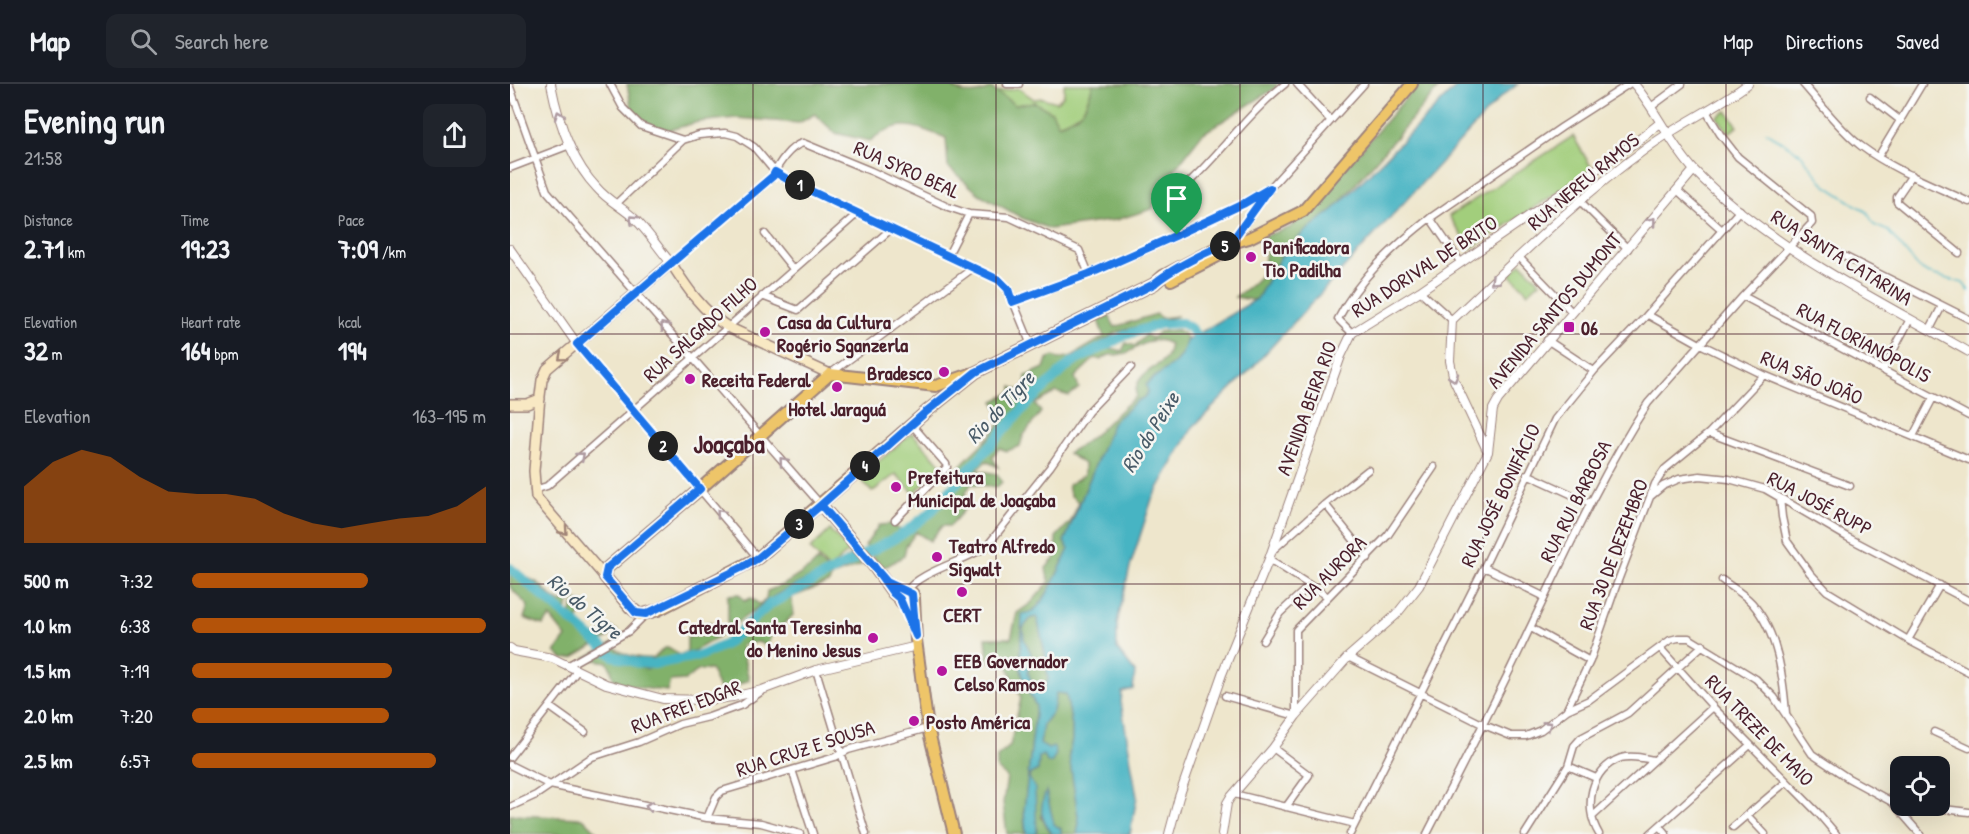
<!DOCTYPE html>
<meta charset="utf-8">
<style>
:root{--surface:#171b24;--page:#20242c;--text:#f1f3f6;--muted:#9ea1a6;--line:#363941;--accent:#b45309}
body{margin:0;font-family:"Patrick Hand",sans-serif;background:var(--page);color:var(--text);height:100vh;display:flex;flex-direction:column;font-size:22px;white-space:nowrap}
*{box-sizing:border-box;margin:0}
p{font-size:20px;color:var(--muted)}
.icon{flex:none;width:33px;height:33px;fill:none;stroke:currentColor;stroke-width:2;stroke-linecap:round;stroke-linejoin:round}
.map{position:relative;flex:1;overflow:hidden}
.sheet{display:flex;flex-direction:column;background:var(--surface);width:510px}
.sheet>*{flex:none}
.tools{position:absolute;left:1380px;top:672px;display:grid;gap:12px}
.tools a{display:grid;place-items:center;width:60px;height:60px;border-radius:12px;background:var(--surface);box-shadow:0 6px 24px #0002;font-size:30px}
.pin{position:absolute;display:grid;place-items:center;width:51px;height:51px;color:#fff;margin:-62px -26px;border-radius:50% 50% 50% 0;rotate:-45deg;box-shadow:0 0 6px #0007}
.pin .icon{rotate:45deg}
.km{position:absolute;width:30px;height:30px;margin:-15px;border-radius:50%;background:#222;color:#fff;font-size:16px;line-height:30px;text-align:center}
.round{display:grid;place-items:center;flex:none;width:63px;height:63px;border-radius:12px;background:var(--page)}
.summary{display:flex;align-items:center;justify-content:space-between;height:102px;padding:0 24px}
h1{font-size:33px;font-weight:800;line-height:45px}
.figures{display:grid;grid-template-columns:repeat(3,1fr);gap:9px;height:102px;padding:6px 24px}
.figures div{display:grid;align-content:center}
.figures b{font-size:26px;font-weight:800}
.figures small{font-size:16px;font-weight:400}
.figures p{font-size:16px}
.chart{height:168px;padding:12px 24px}
.chart p{display:flex;justify-content:space-between}
.chart svg{width:100%;height:108px;margin-top:6px;fill:var(--accent);opacity:.7}
ul{padding:0 24px;list-style:none;font-size:20px}
li{display:grid;grid-template-columns:96px 72px 1fr;align-items:center;height:45px}
li i{height:15px;border-radius:8px;background:var(--accent)}
header{display:flex;align-items:center;gap:36px;box-sizing:border-box;height:84px;padding:0 30px;background:var(--surface);border-bottom:2px solid var(--line)}
header strong{font-size:28px}
nav{display:flex;gap:33px;margin-inline-start:auto;font-size:21px}
.search{width:420px;height:54px;background:var(--page);display:flex;align-items:center;gap:15px;box-sizing:border-box;padding:0 21px;border-radius:12px;color:var(--muted);font-size:22px}
main{display:flex;flex:1;min-height:0}
.map>svg:first-child{display:block}
.green{fill:#a2ce7b;stroke:#767653;stroke-width:1.5}
.forest{fill:#81b16b;stroke:#66684b;stroke-width:1.5}
.water{fill:#47b4c3;stroke:#486a77;stroke-width:1.5;fill-rule:evenodd}
.lines{fill:none;stroke-linecap:round;stroke-linejoin:round}
.stream{stroke:#47b4c3;stroke-width:1.5}
.river{stroke:#47b4c3;stroke-width:10}
.minor-casing{stroke:#9c827c;stroke-width:9}
.tertiary-casing{stroke:#9c827c;stroke-width:10}
.secondary-casing{stroke:#9c827c;stroke-width:12}
.primary-casing{stroke:#9c827c;stroke-width:14}
.minor{stroke:#fff;stroke-width:6}
.tertiary{stroke:#fff;stroke-width:8}
.secondary{stroke:#f8e8c3;stroke-width:9}
.primary{stroke:#eec569;stroke-width:10}
.oneway{stroke:#ae9aa0}
.oneway2{stroke:#a18477}
.route-casing{stroke:#fff;stroke-width:12}
.route{stroke:#1a73e8;stroke-width:8}
.grid{fill:none;stroke:#4a1f2b;stroke-width:1.5;stroke-opacity:0.55}
.poi-dot{fill:#b5179e;stroke:#f6f6f2;stroke-width:2}
.labels{text-anchor:middle;dominant-baseline:central;stroke-width:5;stroke-linejoin:round;paint-order:stroke}
.street-label{font-size:20px;fill:#4a1f2b;stroke:#f6f6f2}
.poi-label{font-size:20px;font-weight:bold;fill:#4a1f2b;stroke:#f6f6f2;text-anchor:start}
.water-label{font-size:21px;font-style:italic;fill:#495b68;stroke:#f6f6f2}
.district-label{font-size:26px;font-weight:bold;fill:#4a1f2b;stroke:#f6f6f2}
</style>
<header>
<strong>Map</strong>
<div class="search"><svg class="icon" aria-label="search" viewBox="0 0 24 24"><circle cx="10" cy="10" r="6"/><path d="M15 15l6 6"/></svg>Search here</div>
<nav><a>Map</a><a>Directions</a><a>Saved</a></nav>
</header>
<main>
<section class="sheet">
<div class="summary"><div><h1>Evening run</h1><p>21:58</p></div><a class="round"><svg class="icon" aria-label="share" viewBox="0 0 24 24"><path d="M12 15V3M7 8l5-5 5 5M5 13v7h14v-7"/></svg></a></div>
<div class="figures">
<div><p>Distance</p><b>2.71<small> km</small></b></div>
<div><p>Time</p><b>19:23</b></div>
<div><p>Pace</p><b>7:09<small> /km</small></b></div>
</div>
<div class="figures">
<div><p>Elevation</p><b>32<small> m</small></b></div>
<div><p>Heart rate</p><b>164<small> bpm</small></b></div>
<div><p>kcal</p><b>194</b></div>
</div>
<div class="chart"><p><span>Elevation</span>163–195 m</p>
<svg viewBox="0 0 160 44" preserveAspectRatio="none"><path d="M0 44V21L10 11L20 6L30 9L40 17L50 23L60 24L70 24L80 26L90 32L100 36L110 38L120 36L130 34L140 33L150 29L160 21V44z"/></svg>
</div>
<ul>
<li><b>500 m</b>7:32<i style="width:60%"></i></li>
<li><b>1.0 km</b>6:38<i style="width:100%"></i></li>
<li><b>1.5 km</b>7:19<i style="width:68%"></i></li>
<li><b>2.0 km</b>7:20<i style="width:67%"></i></li>
<li><b>2.5 km</b>6:57<i style="width:83%"></i></li>
</ul>
</section>
<div class="map">
<svg width="1459" height="750" viewBox="0 0 1459 750">
<rect width="100%" height="100%" fill="#f6f6f2"/>
<filter id="ink" filterUnits="userSpaceOnUse"><feTurbulence type="fractalNoise" baseFrequency=".0167" numOctaves="2"/><feDisplacementMap in="SourceGraphic" scale="12" xChannelSelector="R" yChannelSelector="G"/><feConvolveMatrix kernelMatrix="1 2 1 2 8 2 1 2 1" color-interpolation-filters="sRGB"/></filter>
<filter id="wash" filterUnits="userSpaceOnUse"><feTurbulence type="fractalNoise" baseFrequency=".008" numOctaves="4" result="noise"/><feDisplacementMap in="SourceGraphic" scale="24" xChannelSelector="R" yChannelSelector="G"/><feGaussianBlur stdDeviation="1.35" result="paint"/><feColorMatrix in="noise" values="0 0 0 0 0 0 0 0 0 0 0 0 0 0 0 0 0 1.4 0 .05"/><feComposite in="paint" operator="in"/></filter>
<g filter="url(#wash)">
<rect width="100%" height="100%" fill="#eee6cc"/>
<path class="green" d="M554 0H583C576 25 573 32 547 40L505 21 487 8 508 4 524 15 533 14 546 18C554 13 555 10 554 0Z
M1217 27 1228 42 1219 49 1207 33Z
M1063 52 1083 86 960 165 939 132Z
M1011 179 1030 198 1018 209 1000 190Z
M402 349 432 382 404 409 386 390 362 408 349 394Z
M320 446 339 467 319 485 300 465Z"/>
<path class="forest" d="M117 0H439C452 12 466 12 481 4L505 21 524 18 542 28 548 40C573 32 576 25 583 0H768L764 5 692 50 654 99 642 125 606 136 540 145 512 134 469 110 438 83 436 54C404 42 390 33 360 57L325 49 305 30 289 39 226 34 188 38 160 46 141 41 122 27Z
M908 0H932L824 125 793 149 770 174 747 215 742 216 725 213C734 206 751 196 754 184 755 177 754 172 757 165L754 152 779 144 799 126Z
M646 230 651 234 668 232 607 248 549 285 515 317 447 394 446 387C461 367 479 358 492 336L484 317 502 308V303L508 306 515 305 516 292 534 284 537 275 544 272 549 275 562 272 594 253 588 236 599 232 605 243Z
M667 246 674 250 679 258 665 280 635 313 627 317 603 338 554 458 559 465C552 480 535 520 522 528 519 529 516 529 512 530L510 582 516 604 526 622 514 726 515 750H497L493 719 497 693 487 685V673L500 662 511 614 497 581 478 577 476 554H501L507 529 521 519 540 497 537 491 536 484 545 474 546 453 561 437 569 418 560 411 558 401 574 391V380L558 369C589 353 600 332 626 313 624 289 643 288 656 273 658 270 659 264 660 260 641 249 629 265 613 270 601 273 603 267 591 276L585 274 565 293 569 304 559 312 546 308 525 320 531 328 513 352 510 362 497 367 489 364 482 373 488 383 476 377 467 386 487 390 492 398 487 403 461 400 455 410 460 419 440 442H432L420 457 406 448 396 462 394 472 377 482 371 483 361 470 404 445 424 428 514 325 547 293 590 266 601 264 612 267 616 259 625 262 636 251 642 254 649 248Z
M382 440 391 447 358 466 355 462 369 441Z
M342 470 346 474C320 487 291 496 266 511 206 549 171 601 94 564L107 557 104 563C114 572 131 575 144 574L154 564H160L169 571 177 568V553L194 552 195 540 200 538 208 549 218 541V511L229 510 235 517 241 514 249 520 256 516 257 507 275 500 300 484 308 476 317 486 329 481Z
M349 476 352 481 322 492 319 499 282 513 283 531 261 552 257 562 248 558 231 561 239 596 217 605H209L201 586H189L175 596 160 597 157 607 132 604 104 597 101 585 97 578 75 574 88 567 113 579 136 585 160 581 207 567 268 516Z
M0 484C8 490 17 493 26 498 36 504 39 514 52 519L58 513 60 517 54 531 59 534 65 516 75 520 66 539 83 557 99 543 108 547 63 574 53 575 45 568 56 553 40 533 33 541 14 534 18 522 0 503Z
M527 533 536 574 538 596 533 607H526L518 589 521 569 514 555 513 544 521 534Z
M546 609 556 610 562 642V656L559 671 569 739 567 750H551V745L544 741 536 709 531 733 542 750H527L519 694 520 690 528 686 529 673 538 665 530 660 533 640 543 627Z
M0 731 73 734 89 750H0Z"/>
<path class="water" d="M949 0H1008L990 14 742 284 683 343 642 415 620 483 607 539V565L625 588 623 605 612 608 611 618 627 713 620 750H567L569 739 559 671 562 656V642L556 610 546 609 543 627 533 640 530 660 538 665 544 663 546 670 542 678 538 679 533 671 529 673 528 686 520 690 519 694 525 704 527 750H516L514 726 526 622 516 604 510 582 512 530C516 529 519 529 522 527 535 521 552 479 559 465L554 458 603 338 627 317 635 313 638 307 636 301C652 284 671 283 676 257L747 215 770 174 793 149 824 125ZM527 533 536 574 538 596 533 607H526L518 589 521 569 514 555 513 544 521 534Z
M536 707 544 740 551 745V750H542C531 733 528 728 536 707Z"/>
<g class="lines">
<path class="stream" d="M1256 48 1291 70 1315 101 1358 129 1364 141 1378 147 1409 184 1417 189 1453 199 1459 207"/>
<path class="river" d="M0 484 103 572 128 579 144 580 192 571 216 560 260 520 391 451 420 429 520 317 561 279 616 251 650 240 672 239 680 244 695 262"/>
</g>
</g>
<g filter="url(#ink)">
<g class="lines">
<g class="minor-casing">
<path id="minor" d="M100 0 113 24 131 42 173 56 189 51 200 50 215 49 227 52 244 63 265 88 282 98 489 196 498 205 521 261
M497 0H509
M787 0 820 36
M1293 0C1310 19 1331 47 1351 62 1383 86 1423 101 1459 118
M0 3 37 107 311 421
M1360 13 1391 37
M1141 23 1172 0
M1368 73 1412 0
M0 84 60 61
M1402 91 1387 113V118L1449 169
M1167 106 1212 146
M1070 117 1118 165
M106 120 173 56
M920 134 951 179
M255 150 283 185
M667 151 668 141 656 122 659 115C703 82 732 34 775 0
M1292 151 1459 235
M721 158 760 104 854 0
M438 171 459 130
M1009 173 1062 228
M161 179 263 92C268 80 280 62 293 59L361 87 438 123 459 130 499 133 569 166 579 190
M910 207 942 236
M252 212 288 226 381 145
M1233 212 1459 332
M502 218C591 186 678 151 760 104
M1138 231 1190 260 1254 291 1459 376
M1420 245 1432 222
M842 249 828 235C849 194 884 162 920 134L1052 43 1119 0
M1037 256 1084 287
M67 260 248 474
M1373 286 1400 235
M321 289 463 184
M1199 349 1340 402
M1403 352 1423 314
M1017 390 1080 419
M24 406 37 402 348 129
M1141 412 1153 402 1169 395 1190 392 1219 395 1255 405 1337 453 1459 517
M1270 414 1272 433 1277 457 1300 489 1317 507 1398 556 1459 588
M815 420 858 474
M385 436 437 383 436 380 402 341
M762 467 815 420 858 386
M759 475 817 512
M974 483 1035 513
M1212 496C1222 503 1234 510 1242 519 1268 549 1273 592 1276 629
M397 507C408 488 456 477 477 462L540 383 578 328 621 283
M1021 544 1080 577
M1398 556 1430 501
M753 557 770 529 800 501
M1150 564 1203 623 1309 730 1326 750
M838 573 974 641 1001 652H1016L1031 646 1057 626 1079 616 1160 556 1168 554H1179L1246 595 1264 613 1302 670 1338 694 1382 718 1410 750
M57 582 119 547 136 530
M306 586 356 750
M715 612 786 632V546L878 451 924 383
M40 623 75 648
M1057 625 1080 577 1106 502 1145 400 1155 385 1199 349 1254 291
M1424 648 1459 664
M763 664 799 691 776 723
M0 673 67 587
M0 681 40 701 197 734 251 739 290 750
M1058 682 1086 694
M282 686 303 750
M724 710 845 740
M1408 722 1459 728
M0 723 26 711 82 673 129 658 170 640 199 633 232 621 252 607
M1237 731 1255 750
M1082 733 1203 623
M197 734 206 713 212 707 325 673 338 666 418 644
M1149 742 1156 750
M1223 743 1276 698
M840 750 974 483 1045 335 1084 287 1136 232 1230 126
M917 750C952 682 987 615 1019 546 1056 469 1091 391 1138 319L1233 212 1302 139 1301 132 1228 73 1210 50 1196 27
M1015 750 1058 682 1064 662 1071 654 1118 629 1193 561
M1089 750C1073 724 1080 685 1111 674 1121 671 1134 674 1144 676
M1140 750 1240 661"/>
</g>
<g class="tertiary-casing">
<path id="tertiary" d="M41 0C48 36 61 77 87 104 98 117 114 124 126 136 139 149 149 165 161 179
M1124 0C1147 27 1160 60 1184 86 1257 162 1368 216 1459 268
M0 165 67 260
M977 366 944 296 940 277 942 236C1005 177 1067 114 1137 64 1169 40 1206 24 1238 0
M0 564 4 567 42 574 96 600 153 615 197 616 223 613 252 606 306 586 407 562
M659 750 669 713 712 590 759 475 831 272 842 249 910 207 1126 58 1150 39
M712 750 717 719 720 714 763 664 786 632 838 573 886 531 909 502 978 368 983 325 988 316 1184 86"/>
</g>
<g class="secondary-casing">
<path id="secondary" d="M0 320H17L30 315
M95 493 26 413 24 387 30 312 32 296 37 285 161 179C177 204 192 227 218 243L320 290"/>
</g>
<g class="primary-casing">
<path id="primary" d="M661 196 710 171 719 161
M466 288 426 302 320 290 190 405 97 484 95 493 120 523 130 531 148 526 248 474 417 327 466 288 644 200 653 192 708 163 739 154 793 127 902 0
M311 421 363 481 383 509 390 515
M390 514a7 7 0 1 1 14 0a7 7 0 1 1-14 0Z
M404 514 406 556 418 644 444 750"/>
</g>
<use href="#minor" class="minor"/>
<use href="#tertiary" class="tertiary"/>
<use href="#secondary" class="secondary"/>
<use href="#primary" class="primary"/>
</g>
<defs><path id="oneway-chevron" d="M-2-3.5L2.5 0L-2 3.5" fill="none" stroke-width="1.6" stroke-linecap="round" stroke-linejoin="round" transform="scale(1.5)"/></defs>
<g class="oneway">
<use href="#oneway-chevron" transform="translate(49 31) rotate(-109)"/>
<use href="#oneway-chevron" transform="translate(123 135) rotate(-137)"/>
<use href="#oneway-chevron" transform="translate(1142 137) rotate(-50)"/>
<use href="#oneway-chevron" transform="translate(984 197) rotate(136)"/>
<use href="#oneway-chevron" transform="translate(154 242) rotate(-131)"/>
<use href="#oneway-chevron" transform="translate(944 294) rotate(72)"/>
<use href="#oneway-chevron" transform="translate(71 372) rotate(-41)"/>
<use href="#oneway-chevron" transform="translate(273 377) rotate(-131)"/>
<use href="#oneway-chevron" transform="translate(210 429) rotate(-130)"/>
<use href="#oneway-chevron" transform="translate(1038 641) rotate(-33)"/>
<use href="#oneway-chevron" transform="translate(139 722) rotate(-169)"/>
</g>
<g class="oneway2">
<use href="#oneway-chevron" transform="translate(52 273) rotate(140)"/>
<use href="#oneway-chevron" transform="translate(54 447) rotate(48)"/>
</g>
</g>
<g class="lines" filter="url(#ink)">
<g class="route-casing">
<path id="route" d="M667 151 579 190 502 218 498 205 489 196 282 98 265 88 263 92 67 260 190 405 97 484 95 493 126 529 136 530 233 483 248 474 311 421 363 481 383 509 390 515 406 552 402 510 377 498 311 421 417 327 466 288 644 200C657 188 702 163 719 161L760 104 733 120 667 151"/>
</g>
<use href="#route" class="route"/>
</g>
<path class="grid" d="M243 0V750M486 0V750M730 0V750M973 0V750M1216 0V750M0 250H1459M0 500H1459"/>
<g class="poi-dot">
<circle cx="741" cy="173" r="6"/>
<rect x="1053" y="237" width="12" height="12" rx="3"/>
<circle cx="255" cy="248" r="6"/>
<circle cx="434" cy="288" r="6"/>
<circle cx="180" cy="295" r="6"/>
<circle cx="327" cy="303" r="6"/>
<circle cx="386" cy="403" r="6"/>
<circle cx="427" cy="473" r="6"/>
<circle cx="452" cy="508" r="6"/>
<circle cx="363" cy="554" r="6"/>
<circle cx="432" cy="587" r="6"/>
<circle cx="404" cy="637" r="6"/>
</g>
<g class="labels">
<g class="street-label">
<text transform="translate(397 85) rotate(24)">RUA SYRO BEAL</text>
<text transform="translate(1073 97) rotate(-40)">RUA NEREU RAMOS</text>
<text transform="translate(1332 173) rotate(32)">RUA SANTA CATARINA</text>
<text transform="translate(914 182) rotate(-33)">RUA DORIVAL DE BRITO</text>
<text transform="translate(1044 226) rotate(-50)">AVENIDA SANTOS DUMONT</text>
<text transform="translate(190 245) rotate(-42)">RUA SALGADO FILHO</text>
<text transform="translate(1354 258) rotate(28)">RUA FLORIANÓPOLIS</text>
<text transform="translate(1302 293) rotate(23)">RUA SÃO JOÃO</text>
<text transform="translate(796 324) rotate(-70)">AVENIDA BEIRA RIO</text>
<text transform="translate(990 411) rotate(-64)">RUA JOSÉ BONIFÁCIO</text>
<text transform="translate(1065 417) rotate(-63)">RUA RUI BARBOSA</text>
<text transform="translate(1310 419) rotate(28)">RUA JOSÉ RUPP</text>
<text transform="translate(1103 470) rotate(-69)">RUA 30 DE DEZEMBRO</text>
<text transform="translate(819 488) rotate(-45)">RUA AURORA</text>
<text transform="translate(176 622) rotate(-21)">RUA FREI EDGAR</text>
<text transform="translate(1250 646) rotate(46)">RUA TREZE DE MAIO</text>
<text transform="translate(295 664) rotate(-18)">RUA CRUZ E SOUSA</text>
</g>
<g class="poi-label">
<text x="753" y="162">Panificadora<tspan x="753" dy="23">Tio Padilha</tspan></text>
<text x="267" y="237">Casa da Cultura<tspan x="267" dy="23">Rogério Sganzerla</tspan></text>
<text x="1071" y="243">06</text>
<text x="422" y="288" text-anchor="end">Bradesco</text>
<text x="192" y="295">Receita Federal</text>
<text x="327" y="324" text-anchor="middle">Hotel Jaraguá</text>
<text x="398" y="392">Prefeitura<tspan x="398" dy="23">Municipal de Joaçaba</tspan></text>
<text x="439" y="461">Teatro Alfredo<tspan x="439" dy="23">Sigwalt</tspan></text>
<text x="452" y="530" text-anchor="middle">CERT</text>
<text x="351" y="542" text-anchor="end">Catedral Santa Teresinha<tspan x="351" dy="23">do Menino Jesus</tspan></text>
<text x="444" y="576">EEB Governador<tspan x="444" dy="23">Celso Ramos</tspan></text>
<text x="416" y="637">Posto América</text>
</g>
<g class="water-label">
<text transform="translate(490 323) rotate(-47)">Rio do Tigre</text>
<text transform="translate(640 348) rotate(-58)">Rio do Peixe</text>
<text transform="translate(75 522) rotate(40)">Rio do Tigre</text>
</g>
<g class="district-label">
<text x="219" y="359">Joaçaba</text>
</g>
</g>
</svg>
<div class="tools">
<a><svg class="icon" aria-label="locate" viewBox="0 0 24 24"><circle cx="12" cy="12" r="6"/><path d="M12 2v4M12 18v4M2 12h4M18 12h4"/></svg></a>
</div>
<div class="pin" style="left:667px;top:151px;background:#1e9e55"><svg class="icon" aria-label="arrive" viewBox="0 0 24 24"><path d="M6 21V4h12l-3 4 3 4H6"/></svg></div>
<b class="km" style="left:290px;top:101px">1</b>
<b class="km" style="left:153px;top:362px">2</b>
<b class="km" style="left:289px;top:440px">3</b>
<b class="km" style="left:355px;top:382px">4</b>
<b class="km" style="left:715px;top:162px">5</b>
</div>
</main>
